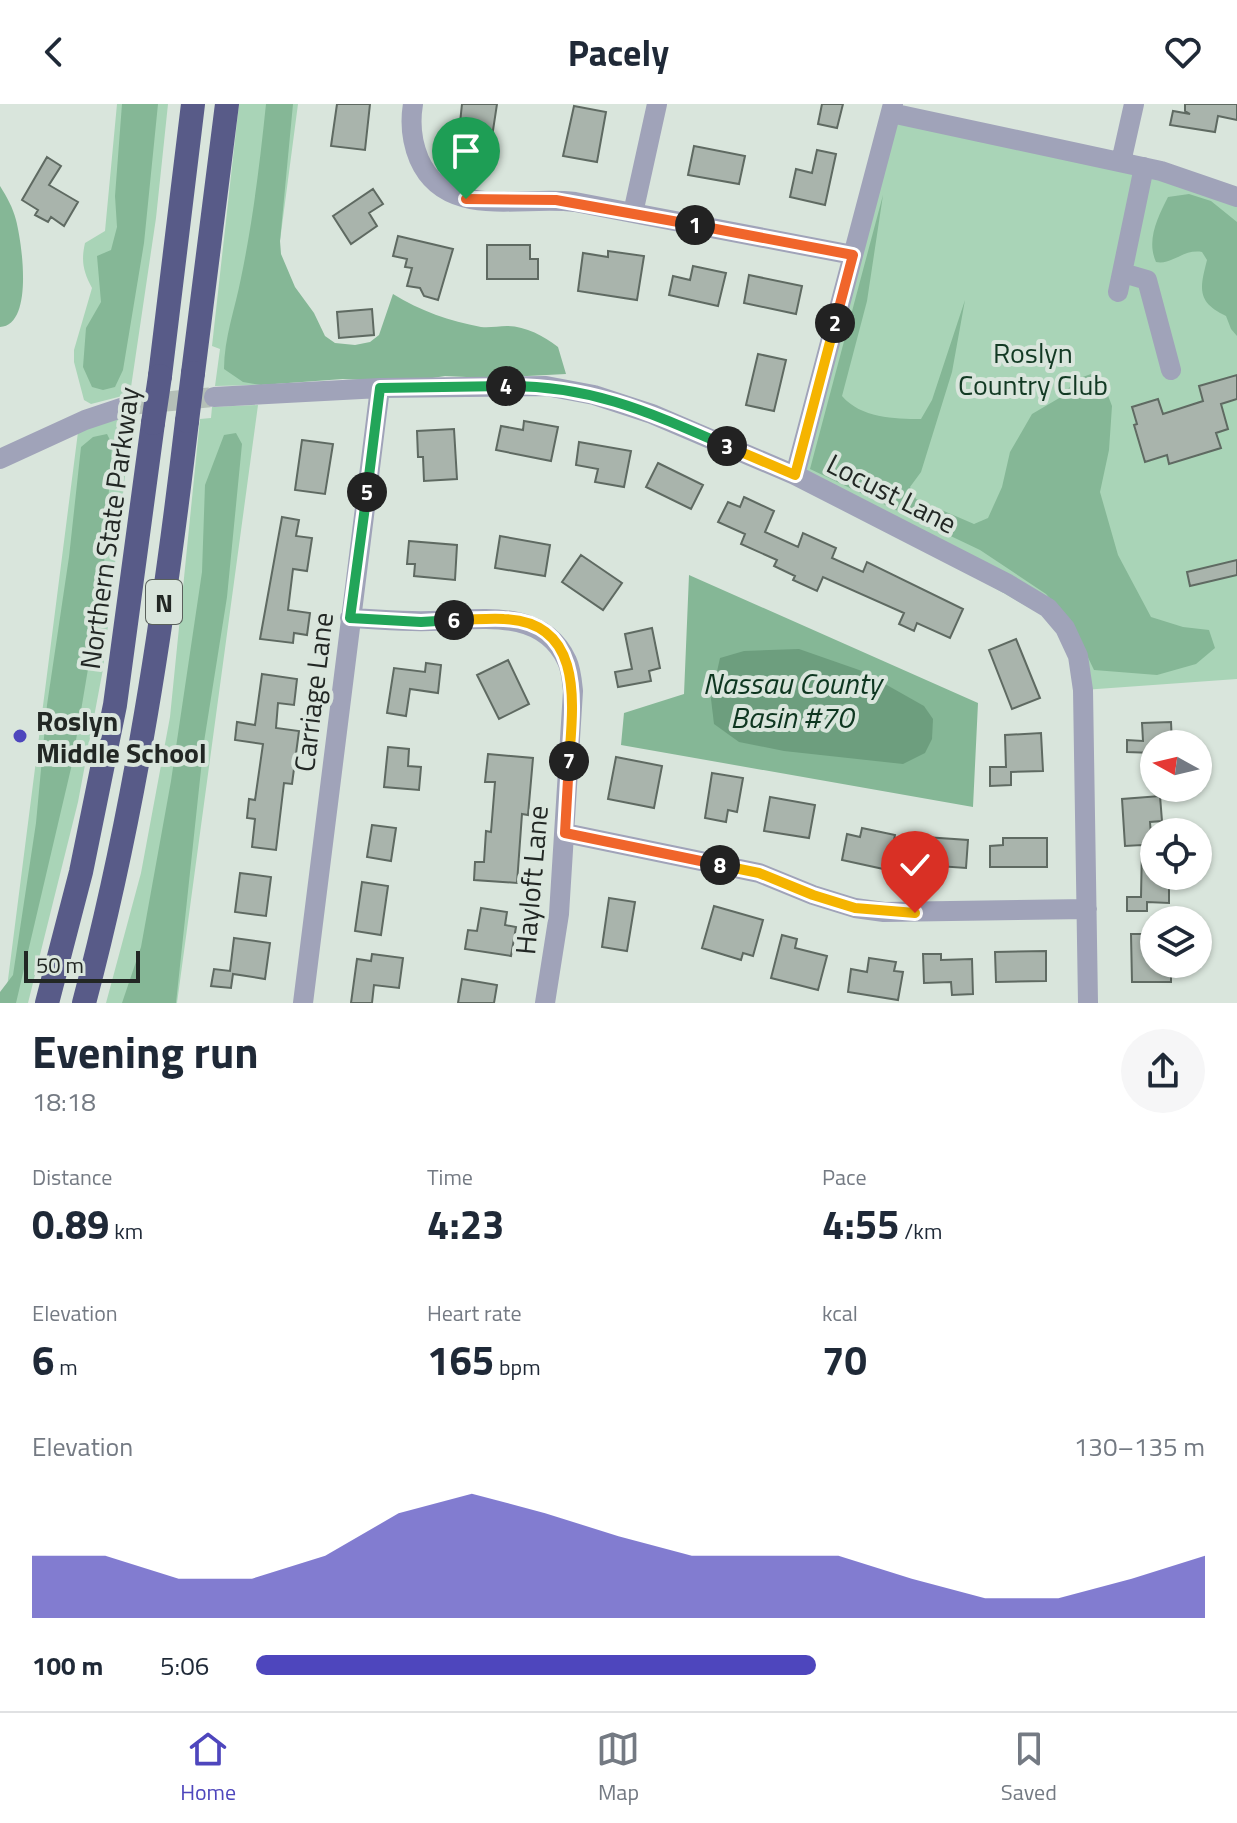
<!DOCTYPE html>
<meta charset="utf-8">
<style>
:root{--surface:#fff;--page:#f6f6f7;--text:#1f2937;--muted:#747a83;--line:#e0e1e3;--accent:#4e46bd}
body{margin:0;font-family:"Titillium Web",sans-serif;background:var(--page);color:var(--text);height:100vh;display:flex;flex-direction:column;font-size:30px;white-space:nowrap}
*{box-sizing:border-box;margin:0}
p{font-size:26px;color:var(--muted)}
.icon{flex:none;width:44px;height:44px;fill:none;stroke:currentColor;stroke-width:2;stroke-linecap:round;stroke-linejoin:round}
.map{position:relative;height:899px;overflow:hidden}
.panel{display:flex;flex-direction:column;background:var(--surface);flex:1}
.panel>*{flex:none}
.needle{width:52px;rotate:278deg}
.tools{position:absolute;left:1140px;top:626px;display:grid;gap:16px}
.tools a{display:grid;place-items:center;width:72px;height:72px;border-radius:50%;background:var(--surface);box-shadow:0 2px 6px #0004;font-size:40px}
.scale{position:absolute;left:24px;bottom:20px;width:116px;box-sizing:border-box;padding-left:8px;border:4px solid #222724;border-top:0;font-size:22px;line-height:28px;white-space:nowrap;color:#222724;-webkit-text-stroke:6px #d9e5dc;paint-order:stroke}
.pin{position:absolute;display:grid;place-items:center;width:68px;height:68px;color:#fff;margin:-82px -34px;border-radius:50% 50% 50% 0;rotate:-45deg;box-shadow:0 0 8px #0007}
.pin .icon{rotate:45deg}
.km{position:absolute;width:40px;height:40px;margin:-20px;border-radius:50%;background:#222;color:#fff;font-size:22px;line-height:40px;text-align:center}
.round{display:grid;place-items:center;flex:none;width:84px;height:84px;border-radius:42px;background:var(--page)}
.head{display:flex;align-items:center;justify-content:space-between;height:136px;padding:0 32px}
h1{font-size:44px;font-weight:700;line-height:60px}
.stats{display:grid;grid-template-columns:repeat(3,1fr);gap:12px;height:136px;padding:8px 32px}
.stats div{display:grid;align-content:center}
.stats b{font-size:40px;font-weight:700}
.stats small{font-size:22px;font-weight:400}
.stats p{font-size:22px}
.chart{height:224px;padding:16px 32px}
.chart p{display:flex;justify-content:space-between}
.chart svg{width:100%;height:144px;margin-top:8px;fill:var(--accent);opacity:.7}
ul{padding:0 32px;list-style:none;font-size:26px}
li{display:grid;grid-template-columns:128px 96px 1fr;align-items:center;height:60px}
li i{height:20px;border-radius:10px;background:var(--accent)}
header{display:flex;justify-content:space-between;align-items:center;height:104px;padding:0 32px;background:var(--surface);font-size:36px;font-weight:700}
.dock{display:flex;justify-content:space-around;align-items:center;height:112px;border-top:2px solid var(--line);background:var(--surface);font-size:22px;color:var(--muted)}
.dock a{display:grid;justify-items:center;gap:4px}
.dock .active{color:var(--accent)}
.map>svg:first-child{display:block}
.green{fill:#a9d4b7}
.forest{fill:#85b796}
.water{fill:#6d9e7e}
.building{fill:#a9b4ac;stroke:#5f6a62;stroke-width:2}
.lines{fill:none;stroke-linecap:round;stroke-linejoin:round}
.minor-tunnel{stroke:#b4bfb7;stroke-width:20;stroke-dasharray:20 10;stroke-linecap:butt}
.minor{stroke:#a0a3b9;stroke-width:20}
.highway{stroke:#585b88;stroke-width:24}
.highway-bridge{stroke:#585b88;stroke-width:24}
.split-1-casing{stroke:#fff;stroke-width:16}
.split-2-casing{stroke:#fff;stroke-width:16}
.split-3-casing{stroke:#fff;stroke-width:16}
.split-4-casing{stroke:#fff;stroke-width:16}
.split-5-casing{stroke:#fff;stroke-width:16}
.split-6-casing{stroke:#fff;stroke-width:16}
.split-7-casing{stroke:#fff;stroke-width:16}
.split-8-casing{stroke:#fff;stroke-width:16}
.split-9-casing{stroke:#fff;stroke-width:16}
.split-1{stroke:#f0652b;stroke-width:10}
.split-2{stroke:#f0652b;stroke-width:10}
.split-3{stroke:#f5b400;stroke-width:10}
.split-4{stroke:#22a559;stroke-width:10}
.split-5{stroke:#22a559;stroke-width:10}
.split-6{stroke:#22a559;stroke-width:10}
.split-7{stroke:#f5b400;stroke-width:10}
.split-8{stroke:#f0652b;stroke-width:10}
.split-9{stroke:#f5b400;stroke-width:10}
.poi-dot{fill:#4e46bd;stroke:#d9e5dc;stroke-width:3}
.labels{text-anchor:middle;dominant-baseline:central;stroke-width:8;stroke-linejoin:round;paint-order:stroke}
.shield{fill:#d9e5dc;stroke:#59605b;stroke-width:2}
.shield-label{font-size:26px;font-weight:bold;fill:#222724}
.park-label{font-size:28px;fill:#123923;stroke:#d9e5dc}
.street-label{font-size:28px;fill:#222724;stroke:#d9e5dc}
.poi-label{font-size:28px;font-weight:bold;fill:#222724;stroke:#d9e5dc;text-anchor:start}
.water-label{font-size:30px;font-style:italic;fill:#0e3620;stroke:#d9e5dc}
</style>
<header><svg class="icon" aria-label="back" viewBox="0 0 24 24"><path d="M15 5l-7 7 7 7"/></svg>Pacely<svg class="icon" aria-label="heart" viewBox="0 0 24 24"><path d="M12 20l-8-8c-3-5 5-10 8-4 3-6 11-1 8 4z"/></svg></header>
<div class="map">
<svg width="1237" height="899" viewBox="0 0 1237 899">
<rect width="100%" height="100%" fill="#d9e5dc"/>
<path class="green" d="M117 0H168L156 114 130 290 91 300 84 296 74 258V246L92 184C83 167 81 157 85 139L105 127Z
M239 0H298L261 281 215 282 220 245 212 242Z
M893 7 1237 93V575L1083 586 1065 524 795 371Z
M258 301 177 899H106L141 769 170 613 200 315 211 314 212 303Z
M127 312V320H131L103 565 78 698 28 899H5L78 328Z"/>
<path class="forest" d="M122 0H158L144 139 123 266 115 283 103 286 92 283 83 263 86 224 101 198 97 152 111 146 117 123 115 92Z
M266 0H293L280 137 281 150 295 183 314 209 325 232 335 239 355 241 370 238 379 231 393 190C420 207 450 217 481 223 490 224 498 222 507 222 525 222 544 232 558 243L566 270 488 274 445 272 408 278 343 275 261 281 243 278 224 265C224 234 235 205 241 174 253 116 260 58 266 0Z
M0 82C7 93 13 104 16 116 22 139 34 221 0 223Z
M1189 90 1211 97 1237 118V232L1231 225 1226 212C1196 198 1200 184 1207 156L1202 148C1182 145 1173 161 1156 158 1146 136 1158 113 1168 93Z
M883 91 867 197 842 292C861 314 894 315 921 315L932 296 965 196 952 268 921 368 910 383 916 395 974 420 988 414 1002 383 1010 348 1032 310 1061 293 1077 275 1091 270 1104 281 1112 302 1109 346 1100 388 1118 451 1151 513 1183 523 1209 526 1215 544 1196 560 1157 571 1094 566 1071 518 1046 490 980 446 810 365Z
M236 329 242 340 227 493 204 638 176 899H122L141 843 171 677 202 468 205 381 224 331Z
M107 330 112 340 103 476 72 660 16 899H0V888L13 871 36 719 47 601 69 453 81 343 93 333Z
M689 471 978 599 973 703 621 641 624 609 684 590Z"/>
<path class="water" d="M799 545 862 567 924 602 933 615 932 635 925 649 903 660 784 647 739 638 714 620 711 595 720 554 744 547Z"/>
<path class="building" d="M337 0H370L365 46 331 42Z
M462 0H497L492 33 467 30 468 21 460 19Z
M822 0H843L837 24 818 20Z
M1185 0H1237V16L1218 12 1215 28 1170 21 1173 7 1190 10 1185 7Z
M574 2 606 8 597 58 563 52Z
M694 42 745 52 739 80 688 71Z
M817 46 836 50 825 101 790 93 796 65 812 69Z
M47 53 61 62 49 81 78 98 64 122 51 113 48 118 35 111 38 106 22 96Z
M373 85 383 100 369 109 377 122 351 140 333 112Z
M398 132 453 145 438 196 424 192 420 184 407 182 412 164 405 163 407 155 393 152Z
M487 141H530V155H538V175H487Z
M608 147 644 152 637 196 578 187 583 149 608 153Z
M693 162 726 169 718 202 669 191 673 172 690 176Z
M749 171 802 182 796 210 744 199Z
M372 205 374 231 339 234 337 208Z
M758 250 786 256 774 307 746 301Z
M1237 271V295L1221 300 1228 325 1216 329 1221 344 1169 360 1167 351 1145 358 1134 321 1137 320 1132 303 1158 295 1163 310 1203 297 1199 282Z
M524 317 558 323 551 357 496 346 501 322 523 326Z
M454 325 457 375 424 377 423 353H418L417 327Z
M302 336 333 340 325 390 295 386Z
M579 338 631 347 624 383 595 378 598 365 576 361Z
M658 359 703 381 691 405 646 383Z
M744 393 774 407 765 428 798 443 803 429 836 444 832 454 863 468 867 458 963 505 950 534 917 519 914 527 899 520 904 509 823 473 817 487 793 476 795 472 774 462 777 456 741 440 745 430 718 418 728 398 740 403Z
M282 413 299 416 296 432 312 434 307 467 293 465 288 506 310 509 307 531 294 529 293 539 260 535Z
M500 432 550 441 545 472 495 464Z
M409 437 457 441 455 476 414 472 415 460H407Z
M581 451 622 479 603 506 562 478Z
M1237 456V471L1190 482 1187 468Z
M652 524 660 564 649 567 651 577 618 583 615 568 632 565 625 530Z
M1016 535 1040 594 1012 605 989 546Z
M508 556 529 600 499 615 477 571Z
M426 559 441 561 438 589 410 585 406 612 387 609 394 564 425 568Z
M262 570 297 575 294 601 278 599 276 624 299 627 292 680 284 679 276 746 252 743 255 715 247 714 249 695 255 696 263 640 235 636 237 618 255 621Z
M1171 618 1172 640H1154V649L1127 648V636L1143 637 1142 619Z
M1041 629 1043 667 1011 668V681L990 682V663H1006L1005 631Z
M388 643 409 645 408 662 421 663 419 686 384 683Z
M488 650 533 654 528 711 522 710 517 779 474 776 475 758H484L486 727 491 728 495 678H485Z
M616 653 662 662 654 704 608 695Z
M712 669 743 674 737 708 728 706 726 718 705 714Z
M1160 692 1162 717 1150 718 1153 757 1154 772H1169V799L1147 798V807H1127V793H1141L1142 741 1125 742 1122 695Z
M770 693 815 701 809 734 764 727Z
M372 721 396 724 391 757 367 753Z
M862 724 895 731 888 766 842 756 847 730 860 733Z
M925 733 968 736 966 764 924 761Z
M1003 734H1047V763H990V742L1003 741Z
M240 769 271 773 266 812 235 808Z
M362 778 388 782 381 831 355 827Z
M609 794 635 798 627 847 602 843Z
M714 802 763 816 753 852 743 849 741 856 702 844Z
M481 804 507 808 505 821 516 823 511 852 465 845 468 826 477 827Z
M1131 830H1154V860H1171V878H1132Z
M782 831 797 835 795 844 827 852 818 886 771 874Z
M234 834 270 839 265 875 233 870 231 884 211 882 214 865 230 867Z
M1046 847V877L996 878 995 848Z
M372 850 403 854 399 884 374 881 372 899H351L357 855 371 857Z
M923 850H941V856L972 855 973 890 952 891 951 878 924 879Z
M869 854 896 858 894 867 903 868 898 896 848 888 851 865 867 868Z
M462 875 497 881 494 899H458Z"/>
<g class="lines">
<path class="minor-tunnel" d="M130 301 214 293"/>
<path class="minor" d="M413 0C410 18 412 38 419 55 446 117 522 91 575 98L853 151
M891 9 1161 67 1237 93
M1121 58 1134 0
M633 109 657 0
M1123 169 1147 176 1171 266
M1118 188 1144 63
M214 293 380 284 546 282 594 291 652 310 795 371 1008 480 1048 504 1065 524 1078 552 1083 586 1088 899
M0 355 85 316 130 301
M795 371 893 0
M350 514C377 515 404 518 430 517 479 516 542 503 567 557 571 565 572 577 573 587L559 810 545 899
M565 729 759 769 813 791 855 804 884 808 1087 805
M303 899 380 284"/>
<path class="highway" d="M193 269 227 0
M160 272 193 0
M47 899 81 768 115 601 153 319
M84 899C135 707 164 513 187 317"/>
<path class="highway-bridge" d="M187 317 193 269
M153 319 160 272"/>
</g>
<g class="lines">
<g class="split-1-casing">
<path id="split-1" d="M466 95 556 96 695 121"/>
</g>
<g class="split-2-casing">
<path id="split-2" d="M695 121 853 151 835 219"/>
</g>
<g class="split-3-casing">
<path id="split-3" d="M727 342 795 371 835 219"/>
</g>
<g class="split-4-casing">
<path id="split-4" d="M506 282C591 281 651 309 727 342"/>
</g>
<g class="split-5-casing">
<path id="split-5" d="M367 388 380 284 506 282"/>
</g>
<g class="split-6-casing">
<path id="split-6" d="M367 388 350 514 421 518 454 516"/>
</g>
<g class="split-7-casing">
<path id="split-7" d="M454 516C471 516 488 514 504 515 585 518 573 601 569 657"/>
</g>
<g class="split-8-casing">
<path id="split-8" d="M569 657 565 729 720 761"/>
</g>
<g class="split-9-casing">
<path id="split-9" d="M720 761 759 769 813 791 855 804 915 809"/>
</g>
<use href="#split-1" class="split-1"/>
<use href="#split-2" class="split-2"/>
<use href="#split-3" class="split-3"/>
<use href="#split-4" class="split-4"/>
<use href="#split-5" class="split-5"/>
<use href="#split-6" class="split-6"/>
<use href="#split-7" class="split-7"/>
<use href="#split-8" class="split-8"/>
<use href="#split-9" class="split-9"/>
</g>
<circle class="poi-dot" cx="20" cy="632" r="8"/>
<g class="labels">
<rect class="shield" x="146" y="476" width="36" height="44" rx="6"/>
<g class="shield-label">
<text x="164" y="498">N</text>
</g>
<g class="park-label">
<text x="1033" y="248">Roslyn<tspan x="1033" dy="32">Country Club</tspan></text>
</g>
<g class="street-label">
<text transform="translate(892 389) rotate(27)">Locust Lane</text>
<text transform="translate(109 424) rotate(-82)">Northern State Parkway</text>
<text transform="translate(313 588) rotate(-83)">Carriage Lane</text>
<text transform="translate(531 776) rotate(-85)">Hayloft Lane</text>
</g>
<g class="poi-label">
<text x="36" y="616">Roslyn<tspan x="36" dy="32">Middle School</tspan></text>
</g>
<g class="water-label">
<text x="792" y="579">Nassau County<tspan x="792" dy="34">Basin #70</tspan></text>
</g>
</g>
</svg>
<div class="tools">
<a><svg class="needle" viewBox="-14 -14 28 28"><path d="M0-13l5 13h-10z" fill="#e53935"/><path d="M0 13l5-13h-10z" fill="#747a83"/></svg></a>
<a><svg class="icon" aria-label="locate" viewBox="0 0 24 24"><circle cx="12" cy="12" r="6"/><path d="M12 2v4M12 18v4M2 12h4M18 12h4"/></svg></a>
<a><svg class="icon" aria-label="layers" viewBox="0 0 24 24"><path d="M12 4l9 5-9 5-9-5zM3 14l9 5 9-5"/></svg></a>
</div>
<div class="scale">50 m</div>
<div class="pin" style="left:466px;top:95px;background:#1e9e55"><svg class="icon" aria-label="arrive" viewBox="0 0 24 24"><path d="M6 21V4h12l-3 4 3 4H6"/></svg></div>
<div class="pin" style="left:915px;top:809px;background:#d93025"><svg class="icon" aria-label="check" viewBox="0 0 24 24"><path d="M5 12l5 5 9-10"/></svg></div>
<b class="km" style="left:695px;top:121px">1</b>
<b class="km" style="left:835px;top:219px">2</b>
<b class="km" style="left:727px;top:342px">3</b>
<b class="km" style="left:506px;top:282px">4</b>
<b class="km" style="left:367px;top:388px">5</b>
<b class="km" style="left:454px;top:516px">6</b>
<b class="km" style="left:569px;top:657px">7</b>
<b class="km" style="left:720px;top:761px">8</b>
</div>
<section class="panel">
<div class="head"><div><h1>Evening run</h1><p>18:18</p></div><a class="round"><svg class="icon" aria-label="share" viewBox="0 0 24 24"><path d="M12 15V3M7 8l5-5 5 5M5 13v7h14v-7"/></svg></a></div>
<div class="stats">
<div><p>Distance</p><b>0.89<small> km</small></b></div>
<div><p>Time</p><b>4:23</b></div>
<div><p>Pace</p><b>4:55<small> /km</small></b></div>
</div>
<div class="stats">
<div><p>Elevation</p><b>6<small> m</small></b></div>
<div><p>Heart rate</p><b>165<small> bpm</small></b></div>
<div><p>kcal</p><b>70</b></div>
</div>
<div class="chart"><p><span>Elevation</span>130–135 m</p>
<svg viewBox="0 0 160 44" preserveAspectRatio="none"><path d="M0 44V25L10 25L20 32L30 32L40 25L50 12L60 6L70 12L80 19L90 25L100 25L110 25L120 32L130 38L140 38L150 32L160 25V44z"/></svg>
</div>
<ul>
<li><b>100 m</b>5:06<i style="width:59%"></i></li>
</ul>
</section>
<nav class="dock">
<a class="active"><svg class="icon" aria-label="home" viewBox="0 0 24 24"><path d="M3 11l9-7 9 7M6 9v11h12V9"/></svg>Home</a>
<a><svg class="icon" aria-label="map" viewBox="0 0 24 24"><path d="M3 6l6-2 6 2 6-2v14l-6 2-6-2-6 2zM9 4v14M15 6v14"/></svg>Map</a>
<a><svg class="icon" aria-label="saved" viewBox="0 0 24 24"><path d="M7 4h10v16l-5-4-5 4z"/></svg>Saved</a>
</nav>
